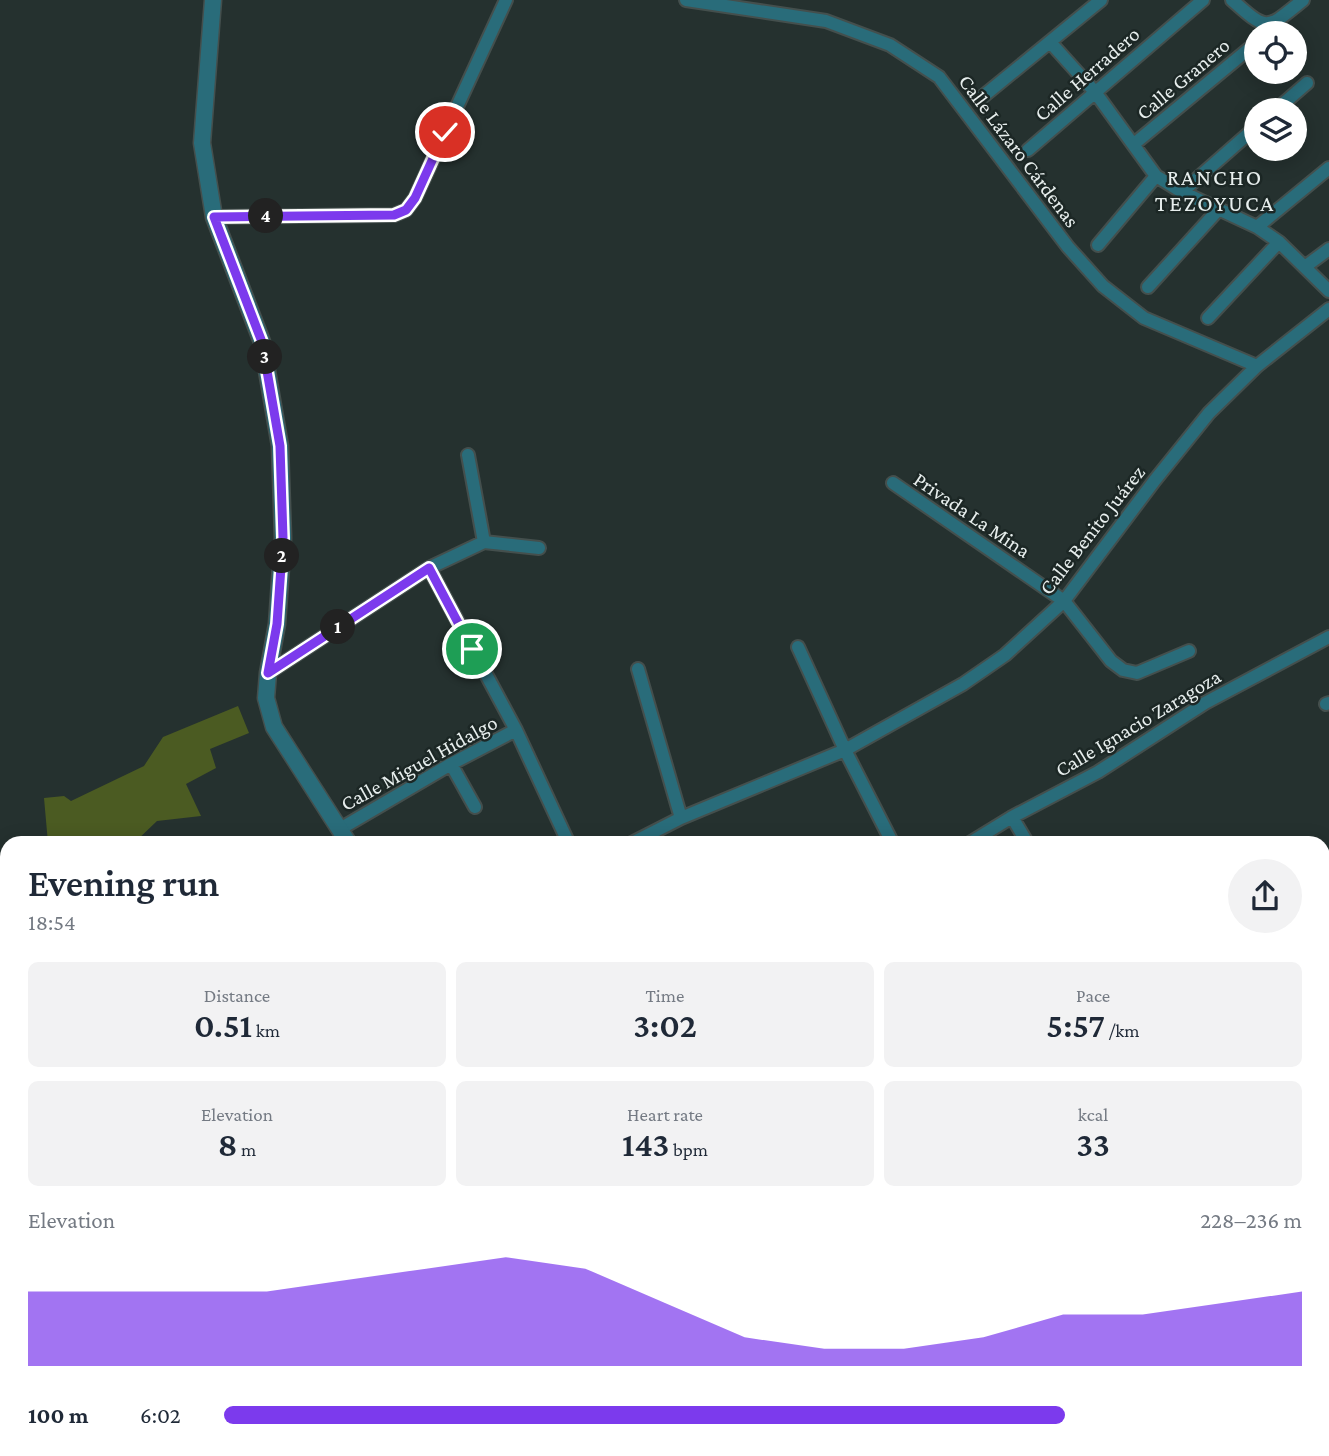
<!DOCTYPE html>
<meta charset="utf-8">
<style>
:root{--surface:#fff;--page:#f2f2f3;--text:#1f2937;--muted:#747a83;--accent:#7c3aed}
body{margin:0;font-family:"Crimson Pro",serif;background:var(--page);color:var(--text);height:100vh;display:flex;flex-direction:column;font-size:26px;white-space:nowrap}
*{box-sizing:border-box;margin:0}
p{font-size:23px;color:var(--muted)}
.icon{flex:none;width:38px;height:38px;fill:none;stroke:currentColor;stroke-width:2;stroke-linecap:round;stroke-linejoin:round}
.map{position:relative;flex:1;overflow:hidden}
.side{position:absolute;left:0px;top:836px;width:1330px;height:620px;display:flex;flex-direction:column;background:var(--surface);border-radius:21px 21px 0 0;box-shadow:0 4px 18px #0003}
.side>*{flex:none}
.fabs{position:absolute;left:1244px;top:21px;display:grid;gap:14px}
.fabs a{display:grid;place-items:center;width:63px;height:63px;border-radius:50%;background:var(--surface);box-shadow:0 4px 18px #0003;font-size:35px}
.pin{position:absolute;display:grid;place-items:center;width:60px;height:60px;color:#fff;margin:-30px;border:4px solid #fff;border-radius:50%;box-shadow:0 2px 7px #0007}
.km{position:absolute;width:35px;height:35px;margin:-18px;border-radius:50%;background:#222;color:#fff;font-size:19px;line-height:35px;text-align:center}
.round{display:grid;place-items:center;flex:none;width:74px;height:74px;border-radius:37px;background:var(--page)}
.overview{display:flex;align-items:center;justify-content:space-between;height:119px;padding:0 28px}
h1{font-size:38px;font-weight:600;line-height:52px}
.metrics{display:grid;grid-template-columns:repeat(3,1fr);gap:10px;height:119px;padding:7px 28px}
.metrics div{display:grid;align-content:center;border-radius:10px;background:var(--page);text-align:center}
.metrics b{font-size:35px;font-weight:600}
.metrics small{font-size:19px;font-weight:400}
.metrics p{font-size:19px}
.chart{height:196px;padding:14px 28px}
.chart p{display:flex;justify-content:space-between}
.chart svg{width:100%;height:126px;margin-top:7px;fill:var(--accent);opacity:.7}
ul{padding:0 28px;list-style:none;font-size:23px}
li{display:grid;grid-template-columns:112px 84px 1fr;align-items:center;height:52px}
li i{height:18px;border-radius:9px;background:var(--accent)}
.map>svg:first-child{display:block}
.green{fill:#4b5b22}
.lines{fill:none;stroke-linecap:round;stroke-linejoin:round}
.minor-casing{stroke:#444f4d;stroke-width:16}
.tertiary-casing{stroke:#444f4d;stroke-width:19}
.minor{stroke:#296c7a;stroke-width:12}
.tertiary{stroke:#296c7a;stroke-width:16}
.route-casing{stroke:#fff;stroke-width:14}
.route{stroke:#7c3aed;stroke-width:9}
.labels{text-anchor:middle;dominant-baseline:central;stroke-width:5;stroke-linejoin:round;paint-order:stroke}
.street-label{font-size:21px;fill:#e7eeed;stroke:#1c2725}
.neighbourhood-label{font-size:23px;letter-spacing:2px;fill:#e7eeed;stroke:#1c2725}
</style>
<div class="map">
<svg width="1329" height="1456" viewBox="0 0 1329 1456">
<rect width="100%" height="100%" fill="#25312f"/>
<path class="green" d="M238 706 249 733 210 749 216 768 186 784 201 816 157 821 134 843H48L44 798 64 796 71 801 144 766 163 737Z"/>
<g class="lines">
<g class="minor-casing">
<path id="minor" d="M686 0 826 21 890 45 939 77 1068 247 1103 286 1144 318 1257 366
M1232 0C1268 32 1266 30 1303 0
M1050 42 1095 92 1156 176 1182 192 1257 227 1279 242 1329 291
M981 98 1101 0
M1276 110 1307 83
M1134 144 1256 43
M1028 150 1203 0
M1182 192 1256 127
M214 217 394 215 406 210 415 198 506 0
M1257 227 1329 168
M1098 245 1156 176
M1306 266 1329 249
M1148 287 1218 210
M1208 318 1279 242
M468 455 484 542
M893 483 1064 601 1111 661 1123 670 1137 673 1189 651
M429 568 516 730 569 844
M798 647 845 750 893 844
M638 669 681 818
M268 673 429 568 484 542 539 548
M1326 704 1329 703
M451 764 475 807
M1012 817 1028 844
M340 829 451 764 516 730
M630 844 681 818 845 750 963 684 1005 655 1064 601 1155 480 1209 413 1257 366 1329 309
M968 844 1012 817 1098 772 1205 703 1329 637
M0 967 7 979
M1323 1092H1329
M1323 1120 1329 1124
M0 1146 7 1135
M1323 1252 1329 1261
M1323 1363 1329 1362
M548 1449 551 1456
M1057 1449 1061 1456
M131 1456 142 1449
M964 1456 965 1449
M1084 1456 1102 1449"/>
</g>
<g class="tertiary-casing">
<path id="tertiary" d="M213 0 202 143 214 217 262 342 280 446 283 538 277 624 268 673 266 698 274 727 349 844
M735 1449 739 1456"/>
</g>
<use href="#minor" class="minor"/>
<use href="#tertiary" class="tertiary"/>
</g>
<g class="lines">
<g class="route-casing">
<path id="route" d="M445 132 415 198 406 210 394 215 214 217 262 342 280 446 283 538 277 624 268 673 429 568 472 649"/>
</g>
<use href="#route" class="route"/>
</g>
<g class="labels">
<g class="street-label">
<text transform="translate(1087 74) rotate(-41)">Calle Herradero</text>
<text transform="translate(1183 79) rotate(-40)">Calle Granero</text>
<text transform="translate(1019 151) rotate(53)">Calle Lázaro Cárdenas</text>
<text transform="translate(972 515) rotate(34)">Privada La Mina</text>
<text transform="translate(1092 530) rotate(-52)">Calle Benito Juárez</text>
<text transform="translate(1138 723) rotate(-31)">Calle Ignacio Zaragoza</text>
<text transform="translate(419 763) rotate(-29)">Calle Miguel Hidalgo</text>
</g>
<g class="neighbourhood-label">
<text x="1215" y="177">RANCHO<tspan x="1215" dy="26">TEZOYUCA</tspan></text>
</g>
</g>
</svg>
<div class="fabs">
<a><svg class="icon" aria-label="locate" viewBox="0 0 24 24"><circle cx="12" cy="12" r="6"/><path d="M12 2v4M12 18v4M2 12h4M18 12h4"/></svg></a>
<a><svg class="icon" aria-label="layers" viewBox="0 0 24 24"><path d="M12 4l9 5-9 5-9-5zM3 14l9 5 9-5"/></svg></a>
</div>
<div class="pin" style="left:472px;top:649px;background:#1e9e55"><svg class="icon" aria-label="arrive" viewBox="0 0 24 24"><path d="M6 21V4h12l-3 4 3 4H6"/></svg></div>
<div class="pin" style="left:445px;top:132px;background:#d93025"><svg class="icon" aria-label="check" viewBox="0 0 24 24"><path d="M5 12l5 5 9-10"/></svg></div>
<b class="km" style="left:338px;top:627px">1</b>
<b class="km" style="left:282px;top:556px">2</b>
<b class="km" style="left:265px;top:357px">3</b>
<b class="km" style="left:266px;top:216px">4</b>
<section class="side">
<div class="overview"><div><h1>Evening run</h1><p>18:54</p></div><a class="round"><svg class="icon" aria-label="share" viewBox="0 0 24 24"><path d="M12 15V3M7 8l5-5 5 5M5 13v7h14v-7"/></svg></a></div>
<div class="metrics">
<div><p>Distance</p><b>0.51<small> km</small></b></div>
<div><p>Time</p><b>3:02</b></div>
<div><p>Pace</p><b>5:57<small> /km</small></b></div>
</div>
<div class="metrics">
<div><p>Elevation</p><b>8<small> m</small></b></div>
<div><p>Heart rate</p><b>143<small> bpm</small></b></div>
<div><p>kcal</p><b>33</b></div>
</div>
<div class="chart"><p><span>Elevation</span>228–236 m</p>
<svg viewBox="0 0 160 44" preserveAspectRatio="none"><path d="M0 44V18L10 18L20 18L30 18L40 14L50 10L60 6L70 10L80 22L90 34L100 38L110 38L120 34L130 26L140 26L150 22L160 18V44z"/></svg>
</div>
<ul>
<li><b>100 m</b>6:02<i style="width:78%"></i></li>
</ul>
</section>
</div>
